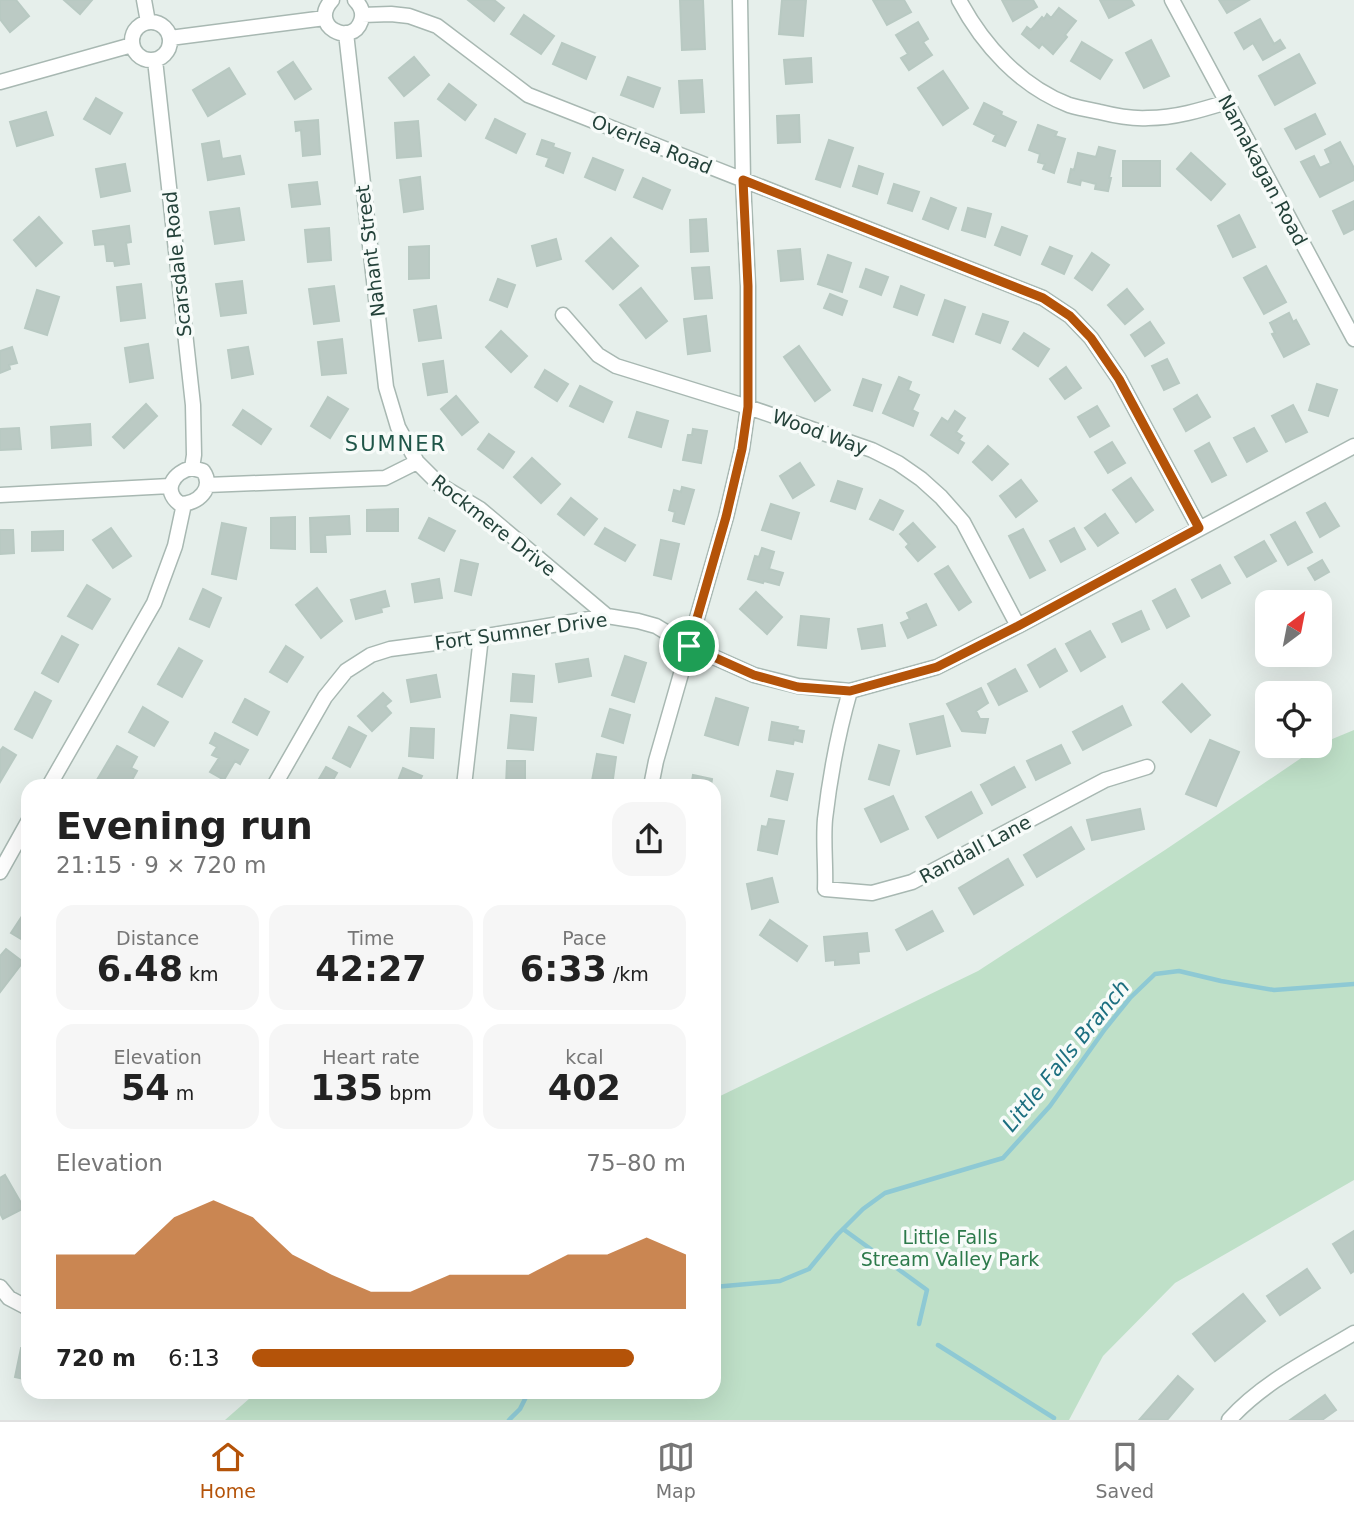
<!DOCTYPE html>
<meta charset="utf-8">
<style>
:root{--surface:#fff;--page:#f6f6f6;--text:#222;--muted:#767676;--line:#e0e0e0;--accent:#b45309}
body{margin:0;font-family:"DejaVu Sans",sans-serif;background:var(--page);color:var(--text);height:100vh;display:flex;flex-direction:column;font-size:26px;white-space:nowrap}
*{box-sizing:border-box;margin:0}
p{font-size:23px;color:var(--muted)}
.icon{flex:none;width:38px;height:38px;fill:none;stroke:currentColor;stroke-width:2;stroke-linecap:round;stroke-linejoin:round}
.map{position:relative;flex:1;overflow:hidden}
.sheet{position:absolute;left:21px;top:779px;width:700px;height:620px;display:flex;flex-direction:column;background:var(--surface);border-radius:21px;box-shadow:0 7px 28px #0002}
.sheet>*{flex:none}
.needle{width:46px;rotate:32deg}
.tools{position:absolute;left:1255px;top:590px;display:grid;gap:14px}
.tools a{display:grid;place-items:center;width:77px;height:77px;border-radius:14px;background:var(--surface);box-shadow:0 7px 28px #0002;font-size:35px}
.pin{position:absolute;display:grid;place-items:center;width:60px;height:60px;color:#fff;margin:-30px;border:4px solid #fff;border-radius:50%;box-shadow:0 2px 7px #0007}
.round{display:grid;place-items:center;flex:none;width:74px;height:74px;border-radius:21px;background:var(--page)}
.summary{display:flex;align-items:center;justify-content:space-between;height:119px;padding:0 35px}
h1{font-size:38px;font-weight:600;line-height:52px}
.metrics{display:grid;grid-template-columns:repeat(3,1fr);gap:10px;height:119px;padding:7px 35px}
.metrics div{display:grid;align-content:center;border-radius:18px;background:var(--page);text-align:center}
.metrics b{font-size:35px;font-weight:600}
.metrics small{font-size:19px;font-weight:400}
.metrics p{font-size:19px}
.chart{height:196px;padding:14px 35px}
.chart p{display:flex;justify-content:space-between}
.chart svg{width:100%;height:126px;margin-top:7px;fill:var(--accent);opacity:.7}
ul{padding:0 35px;list-style:none;font-size:23px}
li{display:grid;grid-template-columns:112px 84px 1fr;align-items:center;height:52px}
li i{height:18px;border-radius:9px;background:var(--accent)}
.tab-bar{display:flex;justify-content:space-around;align-items:center;height:98px;border-top:2px solid var(--line);background:var(--surface);font-size:19px;color:var(--muted)}
.tab-bar a{display:grid;justify-items:center;gap:4px}
.tab-bar .active{color:var(--accent)}
.map>svg:first-child{display:block}
.green{fill:#bfe0c8}
.lines{fill:none;stroke-linecap:round;stroke-linejoin:round}
.stream{stroke:#8ec9d4;stroke-width:4.5}
.building{fill:#bbcac4;stroke:#b8c9c2;stroke-width:2}
.street-casing{stroke:#a8b8b2;stroke-width:17}
.street{stroke:#fff;stroke-width:14}
.route-casing{stroke:#fff;stroke-width:14}
.route{stroke:#b45309;stroke-width:9}
.labels{text-anchor:middle;dominant-baseline:central;stroke-width:7;stroke-linejoin:round;paint-order:stroke}
.street-label{font-size:19px;fill:#24423a;stroke:#f7fbf9}
.park-label{font-size:19px;fill:#2d7a4b;stroke:#f7fbf9}
.neighbourhood-label{font-size:21px;letter-spacing:2px;fill:#1f5548;stroke:#f7fbf9}
.water-label{font-size:21px;font-style:italic;fill:#1c6f80;stroke:#f7fbf9}
</style>
<div class="map">
<svg width="1354" height="1420" viewBox="0 0 1354 1420">
<rect width="100%" height="100%" fill="#e6efeb"/>
<path class="green" d="M1354 730V1180L1175 1283 1103 1356 1069 1420H225L258 1391H714V1099L978 971 1165 850 1325 742Z"/>
<g class="lines">
<path class="stream" d="M843 1229 927 1290 919 1324
M714 1287 780 1281 809 1269 837 1235 863 1209 885 1193 1003 1158 1050 1106 1105 1029 1130 998 1155 974 1179 971 1221 981 1274 990 1354 984
M938 1345 1054 1418
M509 1420 520 1409 529 1391"/>
</g>
<path class="building" d="M0 0H16L29 16 10 32 0 19Z
M64 0H92L80 14Z
M468 0H494L504 8 494 21Z
M680 0H703L705 49 682 50Z
M782 0H806L803 36 779 34Z
M873 0H904L911 12 887 25Z
M1002 0H1033L1037 7 1013 21Z
M1100 0H1131L1134 5 1109 18Z
M1219 0H1249L1227 13Z
M1059 8 1076 21 1065 35 1067 37 1053 54 1042 44 1039 48 1022 34 1027 27 1031 30 1042 17 1044 19 1047 14 1051 18Z
M524 15 554 36 541 54 511 34Z
M1260 19 1274 44 1280 40 1285 48 1263 60 1253 43 1244 49 1235 33Z
M918 22 928 39 923 42 932 55 909 70 901 58 908 54 896 35Z
M1151 40 1169 76 1144 88 1126 53Z
M1082 42 1112 60 1100 79 1071 61Z
M562 43 595 57 586 79 553 64Z
M1299 54 1315 83 1275 105 1259 76Z
M414 57 429 75 404 96 389 78Z
M811 58 812 82 786 84 784 60Z
M293 62 311 89 295 99 278 72Z
M229 68 245 94 208 116 193 90Z
M943 71 968 108 943 125 918 88Z
M628 77 660 88 653 107 621 95Z
M702 80 704 112 681 113 679 81Z
M449 84 476 105 465 120 438 99Z
M96 98 122 113 110 134 84 119Z
M984 103 1002 112 1001 115 1016 122 1005 146 993 141 996 135 974 124Z
M46 112 53 135 17 146 10 122Z
M1315 114 1325 134 1296 149 1285 129Z
M799 115 800 142 778 143 777 116Z
M495 119 525 134 516 153 486 138Z
M318 120 320 154 303 156 301 130 296 131 295 122Z
M418 121 421 156 397 158 395 123Z
M1038 125 1057 132 1055 136 1065 139 1054 173 1043 169 1045 164 1038 162 1040 154 1029 150Z
M542 140 554 144 553 147 570 153 563 173 546 166 549 158 537 154Z
M829 140 853 148 840 187 816 179Z
M219 141 222 159 240 156 244 174 208 180 202 144Z
M1340 142 1354 168V180L1320 197 1301 162 1314 156 1320 168 1331 163 1325 150Z
M1099 147 1115 151 1109 178H1111L1108 191 1095 189 1096 184 1081 180 1080 185 1068 182 1071 169 1074 170 1078 153 1096 157Z
M1191 153 1225 184 1211 200 1177 169Z
M593 158 623 170 615 190 585 177Z
M1123 161H1160V186H1123Z
M125 164 130 191 101 197 96 169Z
M859 166 883 174 877 194 853 186Z
M420 177 423 209 404 212 400 180Z
M643 178 670 190 662 209 634 197Z
M317 182 320 204 292 207 289 185Z
M894 184 919 192 912 211 888 203Z
M931 198 956 208 948 229 923 219Z
M1354 201V229L1344 234 1333 211Z
M239 208 244 240 215 244 210 212Z
M968 208 991 214 985 237 962 230Z
M1239 215 1255 247 1233 257 1218 226Z
M39 217 62 243 36 266 14 240Z
M706 219 708 251 691 252 690 220Z
M129 226 131 242 126 243 129 264 115 266 114 261H107L105 244 95 245 93 231Z
M1002 227 1027 236 1020 255 995 245Z
M329 228 331 260 308 262 305 230Z
M611 238 638 266 613 289 586 261Z
M556 239 561 259 537 266 532 246Z
M429 246V278L409 279V247Z
M1050 247 1072 256 1064 274 1042 264Z
M800 249 803 279 781 281 778 251Z
M1092 253 1109 265 1092 290 1075 278Z
M828 255 851 263 842 292 818 284Z
M1266 266 1286 302 1264 314 1244 278Z
M709 267 712 298 695 299 692 268Z
M866 269 888 277 881 295 860 287Z
M498 279 515 285 507 307 490 300Z
M242 281 246 313 221 316 216 284Z
M141 284 145 318 121 321 117 287Z
M334 286 339 321 314 324 309 289Z
M901 286 924 295 917 315 894 307Z
M641 288 667 321 646 338 620 305Z
M1127 289 1143 309 1125 324 1108 305Z
M37 290 59 297 47 335 25 328Z
M830 294 847 301 842 315 824 308Z
M945 300 965 307 953 342 933 335Z
M436 306 441 338 419 341 414 310Z
M1289 313 1293 322 1296 320 1309 344 1284 357 1272 334 1275 333 1270 323Z
M983 314 1008 322 1000 343 976 334Z
M706 316 710 351 688 354 684 319Z
M1150 322 1164 343 1145 356 1131 335Z
M501 331 527 356 511 372 486 347Z
M1024 333 1049 349 1038 366 1013 349Z
M342 339 346 373 322 375 318 342Z
M148 344 153 378 130 382 125 348Z
M799 346 830 390 815 401 784 357Z
M12 347 17 363 9 365 10 369 0 373V351Z
M248 347 253 374 232 378 228 350Z
M1167 359 1179 383 1164 390 1152 366Z
M443 361 447 392 428 395 423 364Z
M1066 367 1081 388 1065 399 1050 379Z
M545 370 568 384 557 401 535 387Z
M899 377 911 382 908 390 919 395 912 410 918 413 913 426 883 413Z
M863 379 881 385 872 411 854 405Z
M1317 384 1337 390 1328 416 1309 410Z
M580 386 612 402 603 422 570 406Z
M1197 395 1210 417 1186 431 1174 409Z
M456 396 478 422 462 435 441 409Z
M328 397 348 409 330 438 311 426Z
M146 404 157 416 124 448 113 437Z
M1293 405 1307 432 1286 442 1272 416Z
M1097 406 1109 426 1090 437 1078 417Z
M243 410 271 429 261 444 233 425Z
M955 411 965 418 956 432 962 436 959 440 964 443 958 453 931 435 942 418 948 422Z
M637 412 668 421 661 447 629 437Z
M90 424 91 445 52 448 51 427Z
M19 428 21 449 0 450V429Z
M1254 428 1267 451 1247 462 1234 438Z
M693 429 707 431 701 463 683 460 688 435H692Z
M489 434 514 452 503 468 478 449Z
M1112 442 1125 463 1108 473 1095 452Z
M1209 443 1226 475 1212 482 1195 451Z
M988 446 1008 464 992 480 973 462Z
M532 458 560 484 541 503 514 477Z
M800 463 814 485 793 498 780 476Z
M1131 478 1153 510 1136 522 1113 490Z
M1021 480 1037 501 1016 517 1000 496Z
M838 481 862 489 855 509 831 501Z
M682 487 694 490 684 524 673 521 675 512 669 510 674 490 681 492Z
M571 498 597 519 584 535 558 514Z
M880 500 903 511 893 530 870 519Z
M1325 503 1339 526 1320 537 1307 513Z
M771 504 799 513 791 539 762 530Z
M398 509V531H367V510Z
M1105 514 1118 533 1098 546 1085 528Z
M349 516 350 534 325 535 326 552H311L310 518Z
M295 517V549L271 548V518Z
M429 518 455 531 444 551 419 538Z
M1295 522 1312 552 1288 565 1271 535Z
M222 523 246 528 236 579 212 574Z
M913 523 935 547 918 561 906 547 909 544 900 534Z
M111 528 131 556 113 568 93 540Z
M605 528 635 545 625 561 595 544Z
M1074 528 1085 549 1061 562 1050 541Z
M1023 529 1045 570 1030 578 1009 536Z
M0 530H13L14 553 0 554Z
M63 531V550L32 551V532Z
M661 540 679 544 671 579 654 575Z
M1264 541 1276 561 1247 577 1235 557Z
M762 548 774 552 769 569 783 573 779 585 764 581 763 583 748 579 755 556 759 557Z
M461 560 478 564 471 595 455 591Z
M1322 560 1329 572 1315 580 1308 568Z
M1220 565 1230 583 1202 598 1192 580Z
M948 566 971 602 959 610 935 574Z
M439 579 442 598 415 602 412 584Z
M87 585 110 599 92 629 68 616Z
M317 588 342 621 321 638 296 605Z
M203 589 221 598 209 627 190 619Z
M1175 589 1189 616 1167 628 1153 601Z
M385 591 389 606 381 608 382 612 356 619 351 600Z
M756 592 782 617 767 634 740 609Z
M926 604 936 625 908 638 901 623 910 619 907 613Z
M1141 611 1149 629 1122 642 1113 624Z
M801 616 829 619 826 648 798 645Z
M882 625 885 646 862 649 858 629Z
M1090 631 1105 657 1081 671 1066 644Z
M62 636 78 645 58 682 42 673Z
M286 646 303 657 287 682 270 672Z
M179 648 202 661 182 697 158 684Z
M1055 649 1067 671 1040 687 1028 665Z
M625 656 646 663 634 702 612 695Z
M588 659 591 676 559 682 556 664Z
M1015 669 1027 691 999 705 988 684Z
M513 674 534 676 532 702 511 701Z
M436 675 440 697 411 702 407 680Z
M1182 684 1210 715 1191 732 1163 702Z
M981 688 988 703 976 711 980 719H988L985 733 962 731 947 704Z
M35 692 51 701 32 738 15 729Z
M383 693 391 701 385 706 391 713 372 731 358 716Z
M716 698 748 708 738 745 705 735Z
M245 699 269 712 257 735 233 722Z
M1122 706 1131 725 1083 750 1073 732Z
M143 707 168 722 154 746 129 732Z
M610 709 630 715 623 743 602 736Z
M511 715 536 718 533 750 508 748Z
M943 716 950 746 917 754 910 724Z
M772 722 798 727 797 730 804 731 802 742 794 740 793 744 769 740Z
M349 727 366 736 350 767 333 758Z
M411 728 434 729 433 758 409 756Z
M215 733 248 750 240 764 235 761 224 780 210 772 219 758 212 755 217 747 210 743Z
M1210 740 1239 752 1216 806 1186 794Z
M879 745 899 751 889 785 869 779Z
M1061 745 1070 763 1036 780 1027 761Z
M117 746 137 757 131 768 137 771 132 780 136 783 135 786H122L118 784 117 786H107L97 780Z
M3 747 16 755 0 782V751Z
M597 754 616 757 612 786H591Z
M507 761H525V786H506Z
M326 767 337 773 333 780 344 786H315Z
M1014 767 1025 787 992 805 981 785Z
M403 768 422 776 417 786H396Z
M777 771 793 774 787 800 771 796Z
M693 775 712 779 711 786H691Z
M971 792 982 813 938 838 926 817Z
M893 796 908 829 881 842 865 809Z
M1140 809 1144 829 1092 840 1087 820Z
M769 819 784 821 777 854 758 850 762 826 767 827Z
M1071 827 1084 849 1037 877 1024 855Z
M1008 859 1023 885 974 914 959 888Z
M772 878 778 902 752 909 747 884Z
M28 907V939L26 942 11 933Z
M932 911 943 931 907 950 896 930Z
M770 920 807 946 797 961 760 935Z
M867 933 869 951 858 952 859 963 835 965V960L826 961 824 937Z
M6 949 23 962 0 992V956Z
M5 1175 24 1208 3 1219 0 1213V1178Z
M1354 1231V1271L1351 1273 1333 1244Z
M1307 1269 1320 1288 1280 1315 1267 1296Z
M1243 1294 1265 1321 1215 1361 1193 1334Z
M21 1348 28 1349V1380L15 1377Z
M1178 1376 1193 1389 1167 1420 1140 1419Z
M1325 1395 1336 1410 1322 1420H1290Z"/>
<g class="lines">
<g class="street-casing">
<path id="street" d="M144 0 148 22
M332 0C308 26 352 48 361 21 364 13 361 6 355 0
M959 0C983 45 1020 86 1069 105 1079 108 1090 110 1100 112 1116 116 1132 119 1148 118 1175 118 1201 110 1227 102
M1172 0 1354 339
M362 15 391 14 409 16 437 26 528 95 1043 298 1070 316 1091 338 1119 379 1199 528
M132 41a19 19 0 1 1 38 0a19 19 0 1 1-38 0Z
M346 33 386 387 398 427 417 462
M170 38 325 18
M155 60 193 405 194 455 192 468
M0 82 132 45
M563 315 598 355 616 366 748 407 872 450 898 463 921 479 941 497 963 522 1018 626
M192 468 203 471C215 488 198 504 180 504 161 490 174 472 192 468Z
M207 485 385 478 417 462 440 485 480 509 607 616
M0 495 170 486
M850 691C838 733 830 776 825 819 823 842 826 866 825 889L872 893 912 882 1105 780 1147 767
M49 786 154 603 175 546 184 504
M274 786 325 697 346 671 371 655 390 649 481 637 607 616 638 621 656 626 689 646 754 675 798 686 850 691 937 667 1018 626 1354 446
M464 786 481 637
M651 786 656 761 726 517 742 449 748 407V286L743 180 740 0
M0 872 28 822
M0 1287 9 1298 28 1308
M1229 1420C1263 1382 1311 1359 1354 1333"/>
</g>
<use href="#street" class="street"/>
</g>
<g class="lines">
<g class="route-casing">
<path id="route" d="M743 180 1043 298 1070 316 1091 338 1119 379 1199 528 1018 626 937 667 850 691 798 687 754 675 689 646 726 517 742 449 748 407V286Z"/>
</g>
<use href="#route" class="route"/>
</g>
<g class="labels">
<g class="street-label">
<text transform="translate(652 144) rotate(22)">Overlea Road</text>
<text transform="translate(1263 170) rotate(62)">Namakagan Road</text>
<text transform="translate(370 251) rotate(-97)">Nahant Street</text>
<text transform="translate(177 264) rotate(-96)">Scarsdale Road</text>
<text transform="translate(820 432) rotate(20)">Wood Way</text>
<text transform="translate(494 525) rotate(38)">Rockmere Drive</text>
<text transform="translate(521 631) rotate(-8)">Fort Sumner Drive</text>
<text transform="translate(975 849) rotate(-28)">Randall Lane</text>
</g>
<g class="park-label">
<text x="950" y="1237">Little Falls<tspan x="950" dy="22">Stream Valley Park</tspan></text>
</g>
<g class="neighbourhood-label">
<text x="396" y="444">SUMNER</text>
</g>
<g class="water-label">
<text transform="translate(1066 1056) rotate(-51)">Little Falls Branch</text>
</g>
</g>
</svg>
<div class="tools">
<a><svg class="needle" viewBox="-14 -14 28 28"><path d="M0-13l5 13h-10z" fill="#e53935"/><path d="M0 13l5-13h-10z" fill="#767676"/></svg></a>
<a><svg class="icon" aria-label="locate" viewBox="0 0 24 24"><circle cx="12" cy="12" r="6"/><path d="M12 2v4M12 18v4M2 12h4M18 12h4"/></svg></a>
</div>
<div class="pin" style="left:689px;top:646px;background:#1e9e55"><svg class="icon" aria-label="arrive" viewBox="0 0 24 24"><path d="M6 21V4h12l-3 4 3 4H6"/></svg></div>
<section class="sheet">
<div class="summary"><div><h1>Evening run</h1><p>21:15 · 9 × 720 m</p></div><a class="round"><svg class="icon" aria-label="share" viewBox="0 0 24 24"><path d="M12 15V3M7 8l5-5 5 5M5 13v7h14v-7"/></svg></a></div>
<div class="metrics">
<div><p>Distance</p><b>6.48<small> km</small></b></div>
<div><p>Time</p><b>42:27</b></div>
<div><p>Pace</p><b>6:33<small> /km</small></b></div>
</div>
<div class="metrics">
<div><p>Elevation</p><b>54<small> m</small></b></div>
<div><p>Heart rate</p><b>135<small> bpm</small></b></div>
<div><p>kcal</p><b>402</b></div>
</div>
<div class="chart"><p><span>Elevation</span>75–80 m</p>
<svg viewBox="0 0 160 44" preserveAspectRatio="none"><path d="M0 44V25L10 25L20 25L30 12L40 6L50 12L60 25L70 32L80 38L90 38L100 32L110 32L120 32L130 25L140 25L150 19L160 25V44z"/></svg>
</div>
<ul>
<li><b>720 m</b>6:13<i style="width:88%"></i></li>
</ul>
</section>
</div>
<nav class="tab-bar">
<a class="active"><svg class="icon" aria-label="home" viewBox="0 0 24 24"><path d="M3 11l9-7 9 7M6 9v11h12V9"/></svg>Home</a>
<a><svg class="icon" aria-label="map" viewBox="0 0 24 24"><path d="M3 6l6-2 6 2 6-2v14l-6 2-6-2-6 2zM9 4v14M15 6v14"/></svg>Map</a>
<a><svg class="icon" aria-label="saved" viewBox="0 0 24 24"><path d="M7 4h10v16l-5-4-5 4z"/></svg>Saved</a>
</nav>
